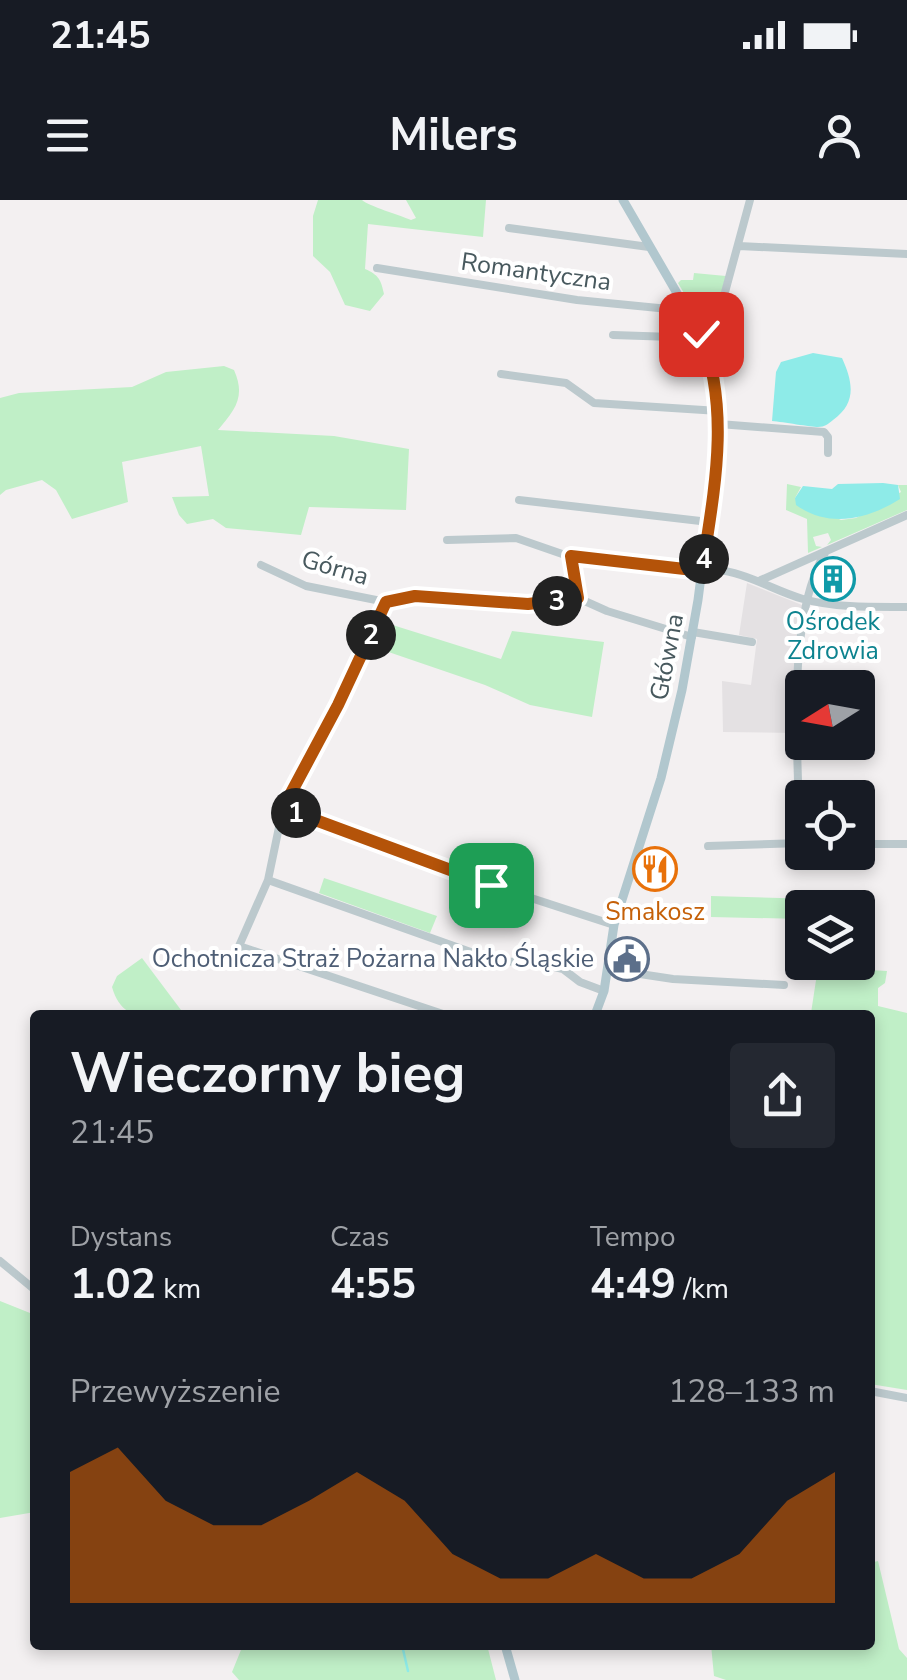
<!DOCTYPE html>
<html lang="pl">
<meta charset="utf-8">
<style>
:root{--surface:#171b24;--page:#242831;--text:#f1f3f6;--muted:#9ea1a6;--accent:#b45309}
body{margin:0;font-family:"Nunito Sans",sans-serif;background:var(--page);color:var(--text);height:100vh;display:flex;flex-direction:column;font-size:38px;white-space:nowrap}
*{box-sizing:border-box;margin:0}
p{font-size:32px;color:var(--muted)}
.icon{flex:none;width:55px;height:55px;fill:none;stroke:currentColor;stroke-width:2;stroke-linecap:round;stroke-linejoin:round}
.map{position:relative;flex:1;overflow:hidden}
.drawer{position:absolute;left:30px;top:810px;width:845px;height:640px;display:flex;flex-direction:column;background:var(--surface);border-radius:10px;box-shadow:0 5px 15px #0003}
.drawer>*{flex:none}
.needle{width:65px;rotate:259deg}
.tools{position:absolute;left:785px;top:470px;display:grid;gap:20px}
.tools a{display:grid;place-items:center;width:90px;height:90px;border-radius:10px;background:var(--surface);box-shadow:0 5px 15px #0003;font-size:50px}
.pin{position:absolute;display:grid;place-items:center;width:85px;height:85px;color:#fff;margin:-42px;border-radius:20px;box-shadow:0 5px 15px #0006}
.km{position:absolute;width:50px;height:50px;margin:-25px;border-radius:50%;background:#222;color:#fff;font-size:28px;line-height:50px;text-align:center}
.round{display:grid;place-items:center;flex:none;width:105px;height:105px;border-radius:10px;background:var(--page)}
.headline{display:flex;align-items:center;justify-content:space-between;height:170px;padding:0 40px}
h1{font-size:55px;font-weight:700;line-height:75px}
.stats{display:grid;grid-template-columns:repeat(3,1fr);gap:15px;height:170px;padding:10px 40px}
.stats div{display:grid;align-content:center}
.stats b{font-size:42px;font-weight:700}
.stats small{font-size:28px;font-weight:400}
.stats p{font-size:28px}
.chart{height:280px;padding:20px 40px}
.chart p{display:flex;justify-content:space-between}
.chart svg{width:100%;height:180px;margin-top:10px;fill:var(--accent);opacity:.7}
.status{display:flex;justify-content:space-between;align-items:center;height:70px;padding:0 50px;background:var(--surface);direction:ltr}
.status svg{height:28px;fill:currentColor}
header{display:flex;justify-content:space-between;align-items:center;height:130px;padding:0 40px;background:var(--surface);font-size:45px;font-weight:700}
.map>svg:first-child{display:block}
.education{fill:#e4e1e3}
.green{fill:#c0efc7}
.water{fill:#8eebe8}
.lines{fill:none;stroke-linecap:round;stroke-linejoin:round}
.stream{stroke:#8eebe8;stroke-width:2.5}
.minor{stroke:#bcc9cd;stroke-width:8}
.major{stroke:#b1c7ce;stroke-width:9}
.route-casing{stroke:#fff;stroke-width:20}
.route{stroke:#b45309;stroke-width:12}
.labels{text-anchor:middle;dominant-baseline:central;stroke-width:8;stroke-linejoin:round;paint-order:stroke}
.street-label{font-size:25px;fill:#48595e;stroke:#fff}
.culture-label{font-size:25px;fill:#0d838f;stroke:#fff}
.food-label{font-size:25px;fill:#c56008;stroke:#fff}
.service-label{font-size:25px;fill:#4e5e75;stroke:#fff;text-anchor:end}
</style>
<div class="status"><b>21:45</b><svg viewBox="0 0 49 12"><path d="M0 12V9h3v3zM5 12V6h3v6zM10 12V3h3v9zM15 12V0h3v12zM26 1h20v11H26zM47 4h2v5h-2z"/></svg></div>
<header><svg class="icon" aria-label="menu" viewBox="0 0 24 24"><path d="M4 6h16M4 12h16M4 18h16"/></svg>Milers<svg class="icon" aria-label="person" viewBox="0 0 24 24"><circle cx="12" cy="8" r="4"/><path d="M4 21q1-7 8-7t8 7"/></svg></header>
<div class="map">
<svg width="907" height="1480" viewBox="0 0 907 1480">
<rect width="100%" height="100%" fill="#f3f0f1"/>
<path class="education" d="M747 383 802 405 795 446 797 533 723 532 722 481 751 485 757 439 739 435Z"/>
<path class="green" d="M318 0H362C369 6 399 15 411 20L416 18 406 0H486L483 37 368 24 365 69C379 75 381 80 384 94L370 111 345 105 330 72 313 56V16Z
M694 73 726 76 713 121 707 126 702 124 678 83 681 80H693Z
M224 166 234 170C246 197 235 210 218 230L334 236 409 249 406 310 309 307 301 335 226 328 213 319 187 324 179 315 172 297 209 296 201 246 122 262 128 302 72 319 56 290 42 280 6 290 0 295V198L19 193 132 187 166 172Z
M787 284 801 287 795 298 841 320 856 318 901 292 898 285H907V310L827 345 831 340 828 333 813 337 816 346 822 347 808 353 807 319 786 310Z
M383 422 501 459 512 431 604 442 592 517 530 505 485 485 371 446Z
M324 678 437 716 430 733 319 693Z
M711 696 853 700V707L802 708V719L711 717Z
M142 758 181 810 184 815C150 815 123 825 112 787L117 776Z
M818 767 887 771 885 783 878 788V806L907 813V1190L870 1184V815H754V810L811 813Z
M0 1101 35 1115V1312L0 1318Z
M878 1361 899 1449 907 1458V1480H726L714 1476 711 1445H870V1363Z
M243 1445H487L496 1480H239L232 1472Z"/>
<path class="water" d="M813 153 842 158C853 182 857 203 833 220 828 224 825 227 818 227 811 227 783 222 772 221L776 172 781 162Z
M883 283 898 285 900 299C868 319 830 329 796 305L795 298 803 286 832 289 838 284Z"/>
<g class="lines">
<path class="stream" d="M402 1445 408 1471"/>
<path class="minor" d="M509 28 649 47
M739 46 907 54
M377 68 577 100 689 111
M613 135 703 138 718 118 750 0
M501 174 566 183 594 203 719 211
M719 224 824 232 828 237V253
M519 300 709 322
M447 340 516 338 568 356 697 371C735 364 768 389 803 399 836 408 873 407 907 407
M571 356 578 398
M261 365 306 386 386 402 415 396 528 404 578 398 607 411 692 437
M761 380 907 315
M386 402 338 505 283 608 268 680 239 746 446 815
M693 432 752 442
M283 608 491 685 614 725
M800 643C799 563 784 422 825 353
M858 644H907
M708 646 802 643
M268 680 496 761 538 763 563 769 580 782 604 791
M607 769 673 779 784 785
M0 1061 35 1090
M870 1191 907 1198"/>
<path class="major" d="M595 815 604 791 614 725 661 578 682 490 698 400 719 237 714 175 703 138 623 0
M505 1445 515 1480"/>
</g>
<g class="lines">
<g class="route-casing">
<path id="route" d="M491 685 283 608 338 505 386 402 415 396 528 404 578 398 571 356 702 371C714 291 731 211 701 134"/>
</g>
<use href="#route" class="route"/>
</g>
<defs>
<g id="building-ring" transform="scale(2.25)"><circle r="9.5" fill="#fff" stroke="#0f9aa8" stroke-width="1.5"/><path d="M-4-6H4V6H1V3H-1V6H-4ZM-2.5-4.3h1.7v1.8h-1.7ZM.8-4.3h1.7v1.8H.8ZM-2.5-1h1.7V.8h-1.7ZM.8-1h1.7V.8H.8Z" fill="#0f9aa8"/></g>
<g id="restaurant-ring" transform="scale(2.25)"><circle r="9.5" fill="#fff" stroke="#e8710a" stroke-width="1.5"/><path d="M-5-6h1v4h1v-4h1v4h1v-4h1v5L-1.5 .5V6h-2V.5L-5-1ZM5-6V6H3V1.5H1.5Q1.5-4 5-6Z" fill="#e8710a"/></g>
<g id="civic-ring" transform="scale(2.25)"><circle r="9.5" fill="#fff" stroke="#5c6f8a" stroke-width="1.5"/><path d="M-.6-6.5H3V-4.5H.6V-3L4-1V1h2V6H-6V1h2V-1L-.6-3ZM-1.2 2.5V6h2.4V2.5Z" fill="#5c6f8a"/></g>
</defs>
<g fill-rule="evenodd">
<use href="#building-ring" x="833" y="379"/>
<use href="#restaurant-ring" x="655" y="669"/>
<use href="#civic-ring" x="627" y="759"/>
</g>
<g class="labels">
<g class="street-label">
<text transform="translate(536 72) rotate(8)">Romantyczna</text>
<text transform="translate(335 368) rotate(16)">Górna</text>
<text transform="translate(667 457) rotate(-79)">Główna</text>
</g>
<g class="culture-label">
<text x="833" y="422">Ośrodek<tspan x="833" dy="29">Zdrowia</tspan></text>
</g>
<g class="food-label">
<text x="655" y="712">Smakosz</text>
</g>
<g class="service-label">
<text x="594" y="759">Ochotnicza Straż Pożarna Nakło Śląskie</text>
</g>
</g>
</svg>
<div class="tools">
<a><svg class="needle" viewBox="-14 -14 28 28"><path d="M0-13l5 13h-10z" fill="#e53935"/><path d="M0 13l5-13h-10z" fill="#9ea1a6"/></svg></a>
<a><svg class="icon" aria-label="locate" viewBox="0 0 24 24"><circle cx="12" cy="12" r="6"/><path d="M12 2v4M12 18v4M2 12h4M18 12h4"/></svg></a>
<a><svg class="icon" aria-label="layers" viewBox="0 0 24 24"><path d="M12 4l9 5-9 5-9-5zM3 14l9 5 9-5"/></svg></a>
</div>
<div class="pin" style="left:491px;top:685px;background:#1e9e55"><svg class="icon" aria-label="arrive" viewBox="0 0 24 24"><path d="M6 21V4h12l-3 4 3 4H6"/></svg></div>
<div class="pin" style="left:701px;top:134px;background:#d93025"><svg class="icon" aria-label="check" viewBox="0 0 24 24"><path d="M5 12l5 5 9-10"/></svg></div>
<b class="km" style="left:296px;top:613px">1</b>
<b class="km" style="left:371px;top:435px">2</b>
<b class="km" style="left:557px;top:401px">3</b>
<b class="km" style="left:704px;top:359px">4</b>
<section class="drawer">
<div class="headline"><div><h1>Wieczorny bieg</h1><p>21:45</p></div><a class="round"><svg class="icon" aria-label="share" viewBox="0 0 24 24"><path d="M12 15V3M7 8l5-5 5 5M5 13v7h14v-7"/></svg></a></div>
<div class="stats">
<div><p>Dystans</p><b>1.02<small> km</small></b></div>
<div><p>Czas</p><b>4:55</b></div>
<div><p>Tempo</p><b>4:49<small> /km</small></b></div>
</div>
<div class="chart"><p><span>Przewyższenie</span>128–133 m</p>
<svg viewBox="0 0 160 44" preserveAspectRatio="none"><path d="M0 44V12L10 6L20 19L30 25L40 25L50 19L60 12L70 19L80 32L90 38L100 38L110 32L120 38L130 38L140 32L150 19L160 12V44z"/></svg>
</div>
</section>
</div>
